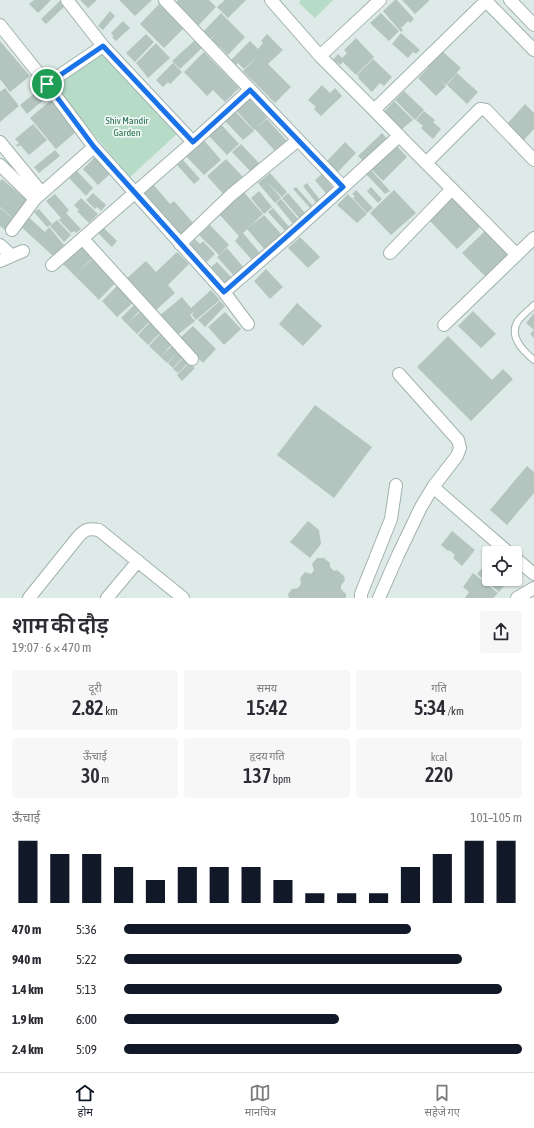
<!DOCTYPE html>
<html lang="hi">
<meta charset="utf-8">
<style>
:root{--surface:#fff;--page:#f7f7f7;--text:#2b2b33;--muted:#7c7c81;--line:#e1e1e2;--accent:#111827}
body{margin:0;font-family:"Asap Condensed","Noto Sans Devanagari",sans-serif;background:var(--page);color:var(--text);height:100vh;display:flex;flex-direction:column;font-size:15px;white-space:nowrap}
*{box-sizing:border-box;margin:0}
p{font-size:13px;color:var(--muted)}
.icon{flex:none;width:22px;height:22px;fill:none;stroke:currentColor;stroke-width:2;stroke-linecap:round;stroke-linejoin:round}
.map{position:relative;height:598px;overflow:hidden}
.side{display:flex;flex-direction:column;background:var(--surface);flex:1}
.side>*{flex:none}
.controls{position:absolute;left:482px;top:546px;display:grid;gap:8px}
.controls a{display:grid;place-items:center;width:40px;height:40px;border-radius:4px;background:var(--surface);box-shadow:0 1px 3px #0004;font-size:20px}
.pin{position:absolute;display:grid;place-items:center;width:34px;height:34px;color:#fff;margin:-17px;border:2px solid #fff;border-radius:50%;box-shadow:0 1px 4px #0007}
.round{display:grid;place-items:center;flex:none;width:42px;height:42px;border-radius:4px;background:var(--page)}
.headline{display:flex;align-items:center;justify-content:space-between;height:68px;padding:0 12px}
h1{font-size:22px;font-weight:600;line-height:30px}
.stats{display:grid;grid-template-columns:repeat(3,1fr);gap:6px;height:68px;padding:4px 12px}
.stats div{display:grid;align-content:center;border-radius:4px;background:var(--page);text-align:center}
.stats b{font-size:20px;font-weight:600}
.stats small{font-size:11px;font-weight:400}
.stats p{font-size:11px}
.chart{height:112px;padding:8px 12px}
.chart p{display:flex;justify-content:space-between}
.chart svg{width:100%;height:72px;margin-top:4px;stroke:var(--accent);stroke-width:6}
ul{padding:0 12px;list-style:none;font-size:13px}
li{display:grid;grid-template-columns:64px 48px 1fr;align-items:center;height:30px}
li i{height:10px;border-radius:5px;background:var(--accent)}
.tab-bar{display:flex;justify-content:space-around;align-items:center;height:56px;border-top:1px solid var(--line);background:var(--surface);font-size:11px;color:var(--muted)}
.tab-bar a{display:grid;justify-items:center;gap:2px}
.tab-bar .on{color:var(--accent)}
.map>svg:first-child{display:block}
.green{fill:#b6dcc7}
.building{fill:#b4c5c0}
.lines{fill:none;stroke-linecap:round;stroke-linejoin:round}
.service-casing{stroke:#a1b2af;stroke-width:8}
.minor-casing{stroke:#a1b2af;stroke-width:14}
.service{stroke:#fff;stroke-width:6}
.minor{stroke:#fff;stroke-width:12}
.route-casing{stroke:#fff;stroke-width:8}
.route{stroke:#1a73e8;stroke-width:5}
.labels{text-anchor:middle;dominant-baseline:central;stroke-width:3.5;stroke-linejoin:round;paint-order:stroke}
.park-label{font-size:10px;fill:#297152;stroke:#eef7f4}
</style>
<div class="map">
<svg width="534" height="598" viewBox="0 0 534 598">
<rect width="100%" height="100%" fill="#deeae7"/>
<path class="green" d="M301 0H333L315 18 299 3Z
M99 52 178 133 130 177 54 88Z"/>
<path class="building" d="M34 0H51L38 13 29 4Z
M61 0 66 5 46 24 41 19Z
M80 0H97L88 8Z
M119 0H152L135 16Z
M178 0H209L216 7 197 27 189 20 191 18 175 3Z
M225 0H246L228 18 217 7Z
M395 0H397L414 19 410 23 408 21 401 28 403 30 401 32 383 11Z
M402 0H429V1L415 14Z
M159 4 184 28 164 48 140 24Z
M110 11 115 16 103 30 98 26Z
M221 13 245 37 228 55 220 47 217 49 209 41 215 35 210 39 203 32Z
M381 13 399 31 389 41 370 23Z
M123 21 130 28 116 41 112 37 114 36 111 33Z
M401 33 420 50 416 54 413 52 408 58 392 44Z
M146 34 154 42 135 62 126 53Z
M267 34 283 50 268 64 291 87 275 103 243 71 259 55 244 69 238 63 236 65 231 60 250 41 258 49 263 43 261 41Z
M356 38 374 57 356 75 343 62 340 65 333 60 338 54 342 58 347 53 344 50Z
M195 40 202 48 180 69 172 61Z
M0 41 30 76 10 92 0 79Z
M156 43 170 58 148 78 136 63Z
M441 50 461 68 446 85 440 80 446 86 436 96 418 78 428 68 424 64Z
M204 52 239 88 225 102 213 90 207 96 184 72Z
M373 59 392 77 384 86 380 83 372 92 358 78 359 77 357 75Z
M173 63 182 72 170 84 168 82 163 87 156 80Z
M457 73 478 92 467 104 447 85Z
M322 85 330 93 325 98 335 88 342 96 321 116 314 109 316 107 308 100Z
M5 88 19 106 0 122V92Z
M40 89 47 97 27 114 20 105Z
M404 91 424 110 415 120 395 100Z
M247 96 267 118 254 130 234 108Z
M51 100 77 131 56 149 30 118Z
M394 101 413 120 402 129 384 112Z
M525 104 534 113V129L524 140 507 124Z
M234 110 254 131 243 140 224 120Z
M424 111 435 120 433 122 441 129 433 139 421 128 423 126 416 120Z
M267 119 287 141 275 151 255 129Z
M220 123 239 144 227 155 207 134Z
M33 124 47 140 29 155 20 145 18 147 16 145 19 143 15 139Z
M382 133 389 141 366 164 358 156Z
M203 139 221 160 204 175 185 155Z
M345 142 356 153 338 172 327 161Z
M241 144 260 164 251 172 232 152Z
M395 144 407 157 383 181 371 169Z
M55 150 60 156 39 173 34 167Z
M95 157 111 173 98 185 83 169Z
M226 159 245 179 226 197 207 176Z
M183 160 200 179 194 184 177 165Z
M370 169 390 191 385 194 366 174Z
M77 171 93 188 86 196 69 178Z
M270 173 287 192 282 197 267 182 281 198 275 203 258 183Z
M322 174 335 190 328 196 315 180Z
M2 179 28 201 14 219 0 207V181Z
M152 183 170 204 174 201 194 224 181 235 143 191Z
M307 183 321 201 317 204 303 186Z
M296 187 313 206 311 209 293 189Z
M371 187 382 199 378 203 367 191Z
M356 190 373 208 367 213 353 198 355 196 352 194Z
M394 190 416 213 391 235 370 213Z
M243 191 263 214 243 233 260 253 252 260 235 241 239 236 219 214Z
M259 191 272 207 264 214 251 198Z
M93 193 106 205 101 211 97 207 95 209 86 200Z
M288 193 306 214 300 219 282 198Z
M55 194 69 210 66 213 81 229 76 233 74 231 71 233 59 220 61 218 46 201Z
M348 194 367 214 357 223 337 205Z
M453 197 481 226 457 249 429 220Z
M81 198 98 214 89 223 77 211 79 210 74 205Z
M281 199 298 219 293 224 276 203Z
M0 208 15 220 6 231 0 226Z
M273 208 290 228 286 232 268 212Z
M39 209 52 224 47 227 34 212Z
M26 215 45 232 49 227 64 245 53 256 18 224Z
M264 215 283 236 265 250 247 229Z
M57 220 71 235 64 242 50 226Z
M210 225 229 245 219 255 199 235Z
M103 227 117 241 112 247 98 233Z
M485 231 509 256 487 278 462 253Z
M300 237 320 257 308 268 288 248Z
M195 239 200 244 203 241 215 254 207 262 190 245Z
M81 243 95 255 75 276 60 261Z
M227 248 245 269 235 277 217 257Z
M177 252 189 264 168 285 175 293 155 311 126 279 146 261 156 272Z
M95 256 119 279 99 300 75 276Z
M217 262 234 280 228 286 211 267Z
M266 269 283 287 270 299 254 281Z
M119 284 135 301 117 317 102 301Z
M211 290 220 300 196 320 192 315 194 311 190 315 195 321 176 336 159 316 182 297 191 308Z
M220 301 225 306 205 327 198 320Z
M137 302 142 308 127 324 121 318Z
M297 303 322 326 303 346 279 324Z
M143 309 152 319 137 334 127 324Z
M473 311 496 334 481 348 458 326Z
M225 312 241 329 224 345 208 327Z
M534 313V330L526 323Z
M151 321 162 331 148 345 138 335Z
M193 326 216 349 203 363 179 339Z
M534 330V338L530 334Z
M162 332 173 343 162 355 173 345 179 351 167 363 149 346Z
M448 336 492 380 503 369 513 379 471 421 417 367Z
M179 351 184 356 173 368 168 363Z
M184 357 189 362 178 373 173 369Z
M189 363 195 368 182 381 177 375Z
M315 405 372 447 334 498 277 455Z
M527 466 534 472V493L507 525 490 510Z
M308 521 319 530 321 544 310 558 290 542Z
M452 531 475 550 462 566 453 558 455 555 449 550 448 551 441 545Z
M317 558H324L330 563V567L334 571 337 570 344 576 345 580 341 586V589L346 594V598H289L288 594 292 589 298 588 301 584 300 578 305 572 311 574 314 570 312 564Z
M489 560V579H510L499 592 477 574Z
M473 573 498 593 493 598H465L469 592 463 587Z"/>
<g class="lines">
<g class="service-casing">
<path id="service" d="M534 305C529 310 522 315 518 321 508 336 523 351 534 360"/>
</g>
<g class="minor-casing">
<path id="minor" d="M67 0 103 46 193 142
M165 0 343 187
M271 0 320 56 374 110 486 1
M485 0 534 50
M510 0 534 25
M0 25 47 84 94 147 224 292 248 324
M320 56 380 0
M47 84 103 46
M374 110 426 163
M0 142 41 192
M0 165 35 199
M452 189 516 254
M12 230 35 199 94 147
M83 239 192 359
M180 244 231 195 298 140
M0 245 12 256
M390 253 452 189 426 163 480 109 486 110 534 160
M0 261 23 251
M52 265 193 142 250 90
M224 292 288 237 399 136
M444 325 534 238
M433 487 509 553
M515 558 534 574
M29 598 78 537C85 529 89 528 99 530L183 598
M107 598 138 561
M361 598V594L391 519 396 485
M379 598 398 555 421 507 433 487 457 456 460 448 458 440 399 374
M517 598 534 588"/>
</g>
<use href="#service" class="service"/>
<use href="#minor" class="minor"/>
</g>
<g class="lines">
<g class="route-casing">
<path id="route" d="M103 46 193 142 250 90 343 187 224 292 94 147 47 84Z"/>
</g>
<use href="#route" class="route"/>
</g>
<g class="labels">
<g class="park-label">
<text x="127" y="120">Shiv Mandir<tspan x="127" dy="12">Garden</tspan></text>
</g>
</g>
</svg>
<div class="controls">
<a><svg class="icon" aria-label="locate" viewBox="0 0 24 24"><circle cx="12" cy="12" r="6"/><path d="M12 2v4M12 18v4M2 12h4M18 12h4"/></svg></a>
</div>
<div class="pin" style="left:47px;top:84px;background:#1e9e55"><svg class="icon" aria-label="arrive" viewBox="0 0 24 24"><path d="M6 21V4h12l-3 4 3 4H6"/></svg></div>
</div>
<section class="side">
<div class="headline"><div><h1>शाम की दौड़</h1><p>19:07 · 6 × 470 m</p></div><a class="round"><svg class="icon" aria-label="share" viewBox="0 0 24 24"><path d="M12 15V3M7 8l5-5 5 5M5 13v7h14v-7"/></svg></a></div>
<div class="stats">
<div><p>दूरी</p><b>2.82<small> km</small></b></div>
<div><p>समय</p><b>15:42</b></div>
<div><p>गति</p><b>5:34<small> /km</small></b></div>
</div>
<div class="stats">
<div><p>ऊँचाई</p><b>30<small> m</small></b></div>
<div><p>हृदय गति</p><b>137<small> bpm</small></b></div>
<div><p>kcal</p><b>220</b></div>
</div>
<div class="chart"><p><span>ऊँचाई</span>101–105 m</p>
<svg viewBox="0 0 160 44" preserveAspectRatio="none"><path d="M5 44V6M15 44V14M25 44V14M35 44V22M45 44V30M55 44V22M65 44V22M75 44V22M85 44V30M95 44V38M105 44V38M115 44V38M125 44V22M135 44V14M145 44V6M155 44V6"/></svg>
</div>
<ul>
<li><b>470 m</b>5:36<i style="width:72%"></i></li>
<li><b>940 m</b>5:22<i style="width:85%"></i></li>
<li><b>1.4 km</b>5:13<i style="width:95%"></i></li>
<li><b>1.9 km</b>6:00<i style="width:54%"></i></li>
<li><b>2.4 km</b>5:09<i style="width:100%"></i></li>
</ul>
</section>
<nav class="tab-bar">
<a class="on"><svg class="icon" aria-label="home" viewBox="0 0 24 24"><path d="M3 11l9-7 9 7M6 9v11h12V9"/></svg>होम</a>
<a><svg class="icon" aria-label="map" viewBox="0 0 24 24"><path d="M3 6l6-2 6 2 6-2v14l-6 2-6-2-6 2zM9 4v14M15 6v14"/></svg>मानचित्र</a>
<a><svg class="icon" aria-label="saved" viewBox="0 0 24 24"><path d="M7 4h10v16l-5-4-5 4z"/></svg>सहेजे गए</a>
</nav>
